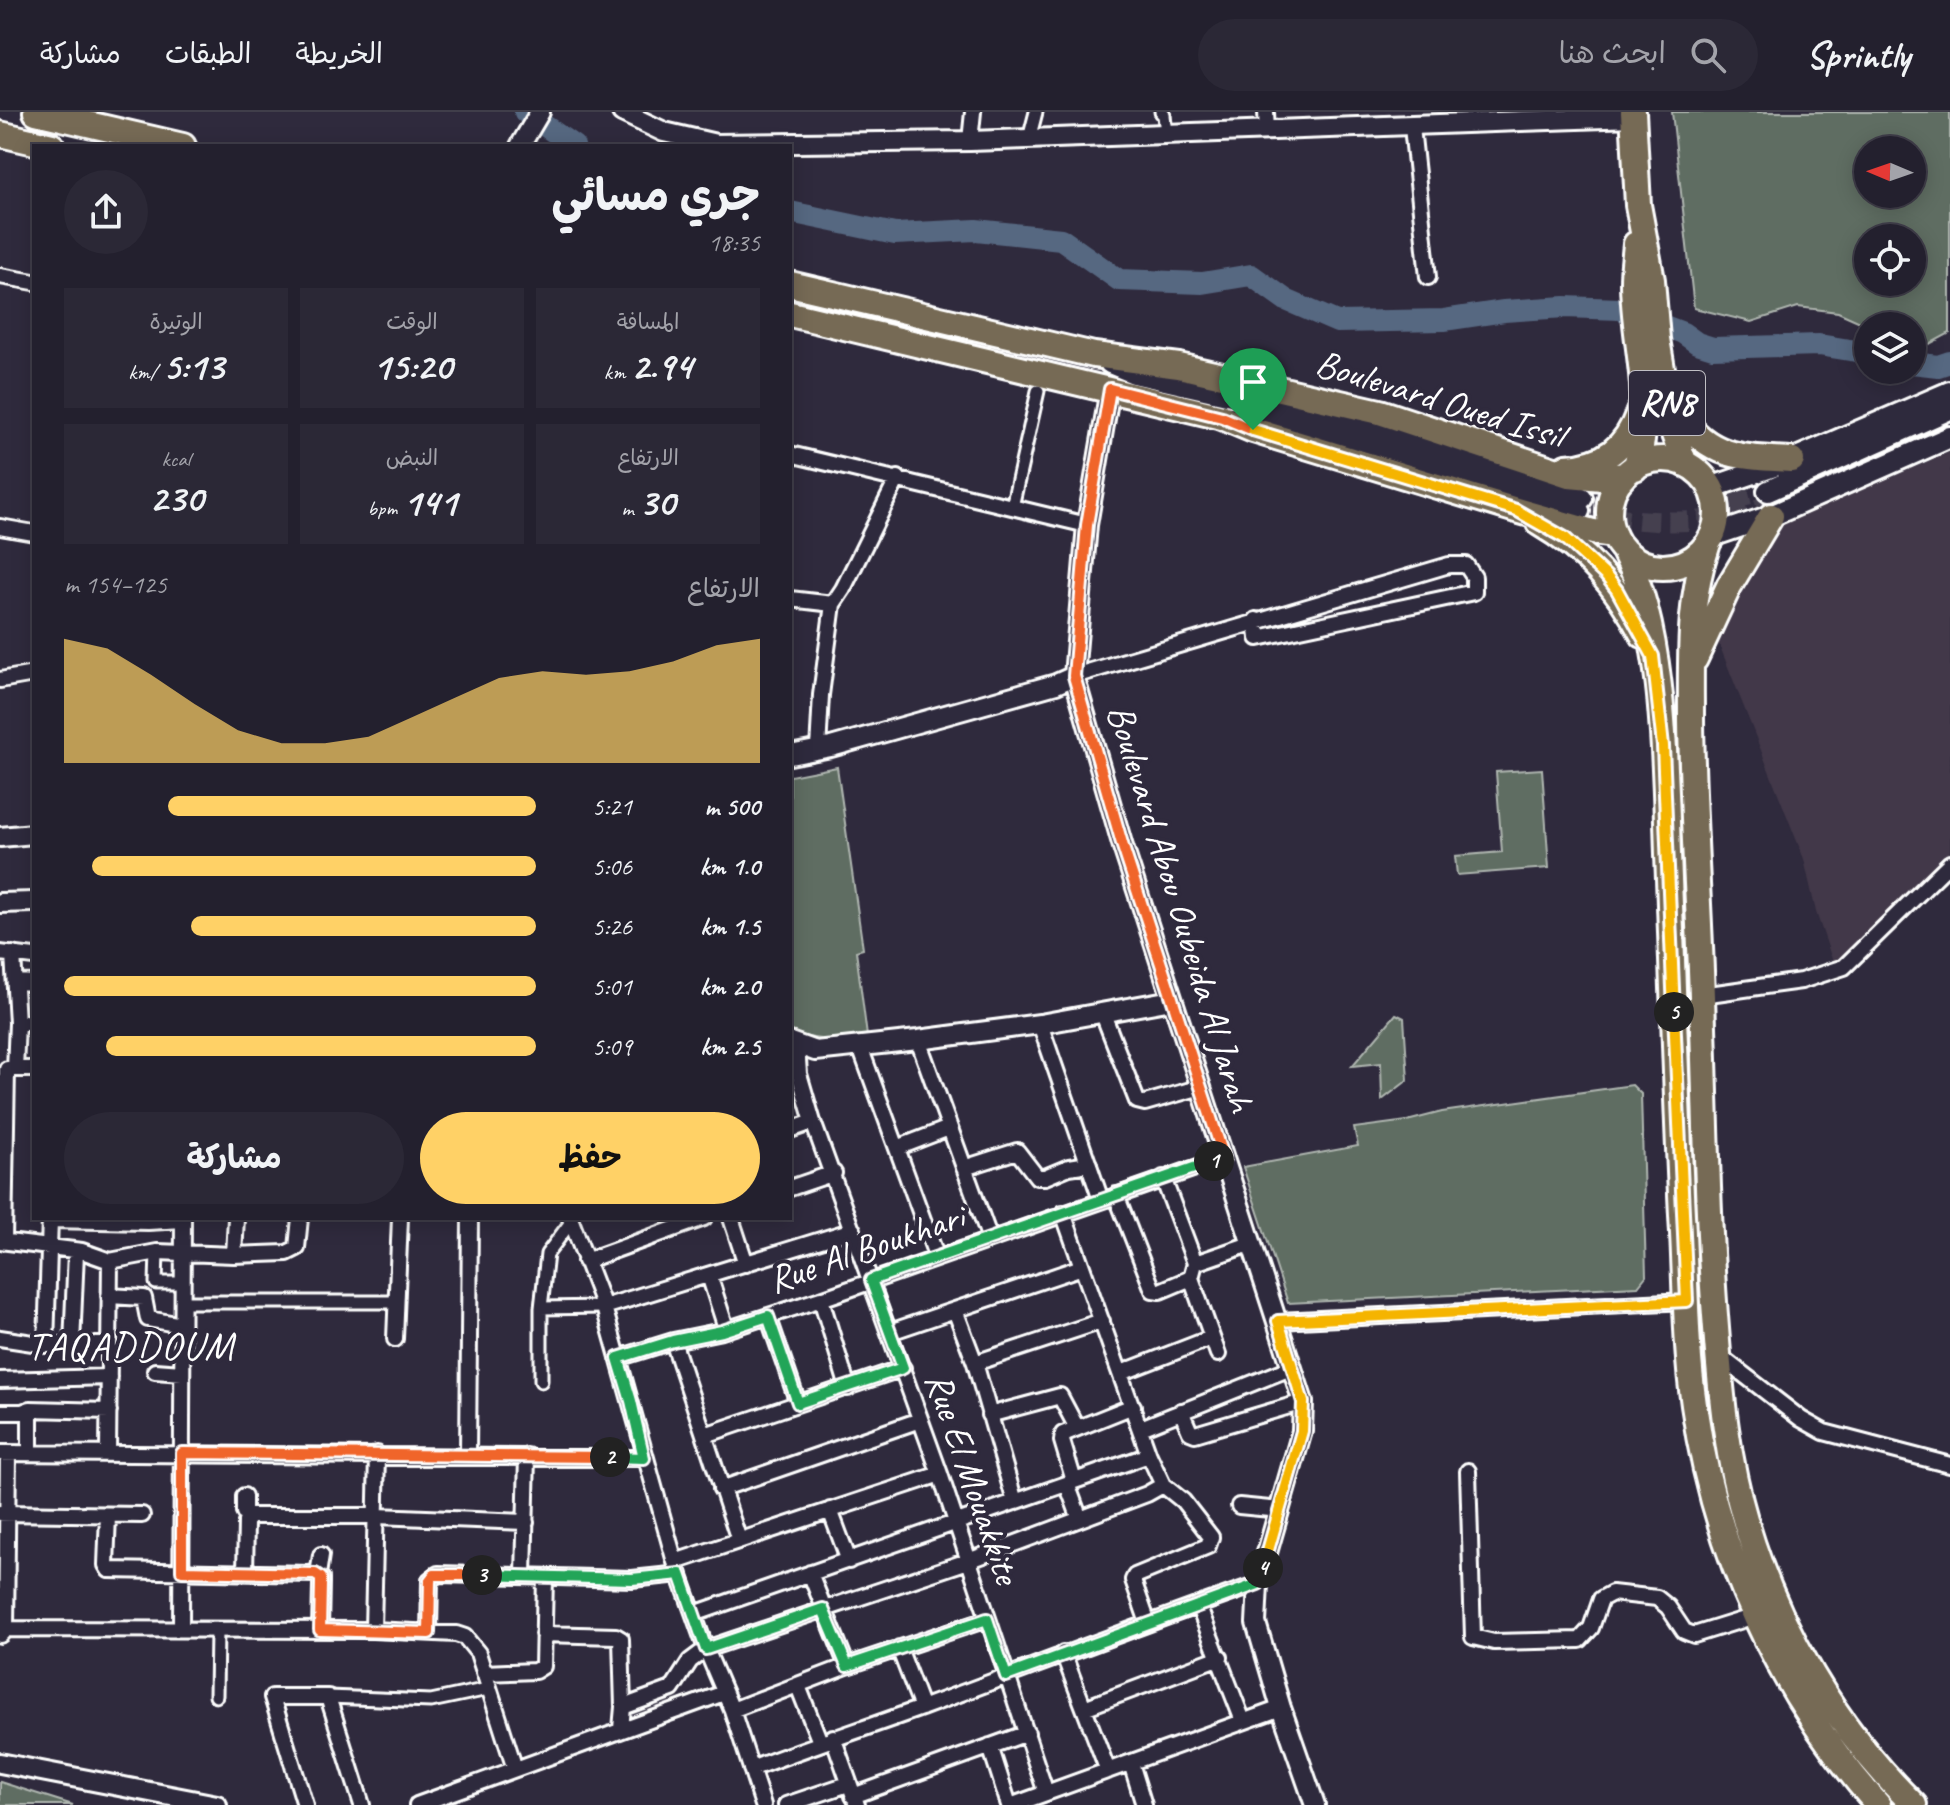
<!DOCTYPE html>
<html lang="ar">
<meta charset="utf-8">
<style>
:root{--surface:#23202e;--page:#2b2836;--text:#f1f3f6;--muted:#a3a3aa;--line:#403e4a;--accent:#ffd166}
body{margin:0;font-family:Caveat,"Playpen Sans Arabic",sans-serif;background:var(--page);color:var(--text);direction:rtl;height:100vh;display:flex;flex-direction:column;font-size:30px;white-space:nowrap}
*{box-sizing:border-box;margin:0}
p{font-size:26px;color:var(--muted)}
.icon{flex:none;width:44px;height:44px;fill:none;stroke:currentColor;stroke-width:2;stroke-linecap:round;stroke-linejoin:round}
.map{position:relative;flex:1;overflow:hidden;direction:ltr}
.drawer{position:absolute;left:32px;top:32px;width:760px;height:1076px;display:flex;flex-direction:column;background:var(--surface);border-radius:0px;box-shadow:0 4px 20px #0003,0 0 0 2px var(--line);direction:rtl}
.drawer>*{flex:none}
.needle{width:52px;rotate:272deg}
.buttons{position:absolute;left:1854px;top:24px;display:grid;gap:16px}
.buttons a{display:grid;place-items:center;width:72px;height:72px;border-radius:50%;background:var(--surface);box-shadow:0 4px 20px #0003,0 0 0 2px var(--line);font-size:40px}
.pin{position:absolute;display:grid;place-items:center;width:68px;height:68px;color:#fff;margin:-82px -34px;border-radius:50% 50% 50% 0;rotate:-45deg;box-shadow:0 0 8px #0007}
.pin .icon{rotate:45deg}
.km{position:absolute;width:40px;height:40px;margin:-20px;border-radius:50%;background:#222;color:#fff;font-size:22px;line-height:40px;text-align:center}
.round{display:grid;place-items:center;flex:none;width:84px;height:84px;border-radius:42px;background:var(--page)}
.head{display:flex;align-items:center;justify-content:space-between;height:136px;padding:0 32px}
h1{font-size:44px;font-weight:700;line-height:60px}
.figures{display:grid;grid-template-columns:repeat(3,1fr);gap:12px;height:136px;padding:8px 32px}
.figures div{display:grid;align-content:center;border-radius:0px;background:var(--page);text-align:center}
.figures b{font-size:40px;font-weight:700}
.figures small{font-size:22px;font-weight:400}
.figures p{font-size:22px}
.chart{height:224px;padding:16px 32px}
.chart p{display:flex;justify-content:space-between}
.chart svg{width:100%;height:144px;margin-top:8px;fill:var(--accent);opacity:.7}
.primary-button{display:flex;gap:16px;margin-top:auto;padding:16px 32px}
.primary-button a{flex:1;height:92px;border-radius:48px;background:var(--accent);color:#111;font-size:32px;font-weight:700;line-height:92px;text-align:center}
.primary-button a+a{background:var(--page);color:var(--text)}
ul{padding:0 32px;list-style:none;font-size:26px}
li{display:grid;grid-template-columns:128px 96px 1fr;align-items:center;height:60px}
li i{height:20px;border-radius:10px;background:var(--accent)}
header{display:flex;align-items:center;gap:48px;box-sizing:border-box;height:112px;padding:0 40px;background:var(--surface);border-bottom:2px solid var(--line)}
header strong{font-size:38px}
nav{display:flex;gap:44px;margin-inline-start:auto;font-size:28px}
.search{width:560px;height:72px;background:var(--page);display:flex;align-items:center;gap:20px;box-sizing:border-box;padding:0 28px;border-radius:44px;color:var(--muted);font-size:30px}
.map>svg:first-child{display:block}
.built{fill:#423848}
.green{fill:#5f6d62;stroke:#afb6b0;stroke-width:2;fill-rule:evenodd}
.lines{fill:none;stroke-linecap:round;stroke-linejoin:round}
.river{stroke:#566781;stroke-width:22}
.secondary-tunnel{stroke:#443f50;stroke-width:20;stroke-dasharray:20 10;stroke-linecap:butt}
.pedestrian-casing{stroke:#fff;stroke-width:17}
.minor-casing{stroke:#fff;stroke-width:20}
.tertiary-casing{stroke:#fff;stroke-width:24}
.secondary-casing{stroke:#fff;stroke-width:26}
.primary-casing{stroke:#fff;stroke-width:30}
.pedestrian{stroke:#2f2a3d;stroke-width:11}
.minor{stroke:#2f2a3d;stroke-width:14}
.tertiary{stroke:#2f2a3d;stroke-width:18}
.secondary{stroke:#2f2a3d;stroke-width:20}
.primary{stroke:#766a54;stroke-width:24}
.split-1-casing{stroke:#fff;stroke-width:16}
.split-2-casing{stroke:#fff;stroke-width:16}
.split-3-casing{stroke:#fff;stroke-width:16}
.split-4-casing{stroke:#fff;stroke-width:16}
.split-5-casing{stroke:#fff;stroke-width:16}
.split-6-casing{stroke:#fff;stroke-width:16}
.split-1{stroke:#f0652b;stroke-width:10}
.split-2{stroke:#22a559;stroke-width:10}
.split-3{stroke:#f0652b;stroke-width:10}
.split-4{stroke:#22a559;stroke-width:10}
.split-5{stroke:#f5b400;stroke-width:10}
.split-6{stroke:#f5b400;stroke-width:10}
.labels{text-anchor:middle;dominant-baseline:central;stroke-width:8;stroke-linejoin:round;paint-order:stroke}
.shield{fill:#2f2a3d;stroke:#c1bfc5;stroke-width:2}
.shield-label{font-size:36px;font-weight:bold;fill:#fff}
.street-label{font-size:38px;fill:#fff;stroke:#2f2a3d}
.neighbourhood-label{font-size:40px;letter-spacing:2px;fill:#fff;stroke:#2f2a3d}
</style>
<header>
<strong>Sprintly</strong>
<div class="search"><svg class="icon" aria-label="search" viewBox="0 0 24 24"><circle cx="10" cy="10" r="6"/><path d="M15 15l6 6"/></svg>ابحث هنا</div>
<nav><a>الخريطة</a><a>الطبقات</a><a>مشاركة</a></nav>
</header>
<div class="map">
<svg width="1950" height="1693" viewBox="0 0 1950 1693">
<rect width="100%" height="100%" fill="#2f2a3d"/>
<filter id="ink" filterUnits="userSpaceOnUse"><feTurbulence type="fractalNoise" baseFrequency=".0125" numOctaves="2"/><feDisplacementMap in="SourceGraphic" scale="16" xChannelSelector="R" yChannelSelector="G"/><feConvolveMatrix kernelMatrix="1 2 1 2 8 2 1 2 1" color-interpolation-filters="sRGB"/></filter>
<g filter="url(#ink)">
<path class="built" d="M1950 340V740L1838 865 1816 800 1804 747 1715 522 1773 416Z"/>
<path class="green" d="M1672 0H1950V221L1924 235 1912 230V214H1869L1838 200 1798 195 1751 210 1694 196ZM1912 38V82H1868V38ZM1912 126V170H1868V126Z
M837 655 863 837 856 839 867 924 826 928 790 922V664Z
M1542 657 1549 756 1457 763 1455 744 1502 740 1496 660Z
M1396 902 1404 906 1408 968 1382 988 1381 951 1352 954Z
M1632 973 1641 982 1646 1164 1638 1174 1288 1191 1243 1055 1358 1034 1354 1016 1407 1009 1442 1000Z
M0 1670 73 1693H0Z"/>
<g class="lines">
<path class="river" d="M525 0 574 34
M790 100 895 122 976 118 1061 127 1119 168 1202 171 1251 163 1286 188 1337 210 1444 208 1504 199 1565 195 1620 197 1683 221 1697 231 1713 236 1819 233 1868 241
M1912 251 1938 254 1950 250"/>
<path class="secondary-tunnel" d="M1701 395 1768 379
M1579 399C1644 412 1707 416 1769 393"/>
<g class="pedestrian-casing">
<path id="pedestrian" d="M1161 0 1164 3 1166 22
M1029 27 1036 0
M1012 395 1038 279
M157 1140 156 1171H182
M183 1190H397
M541 1196 604 1195
M541 1269V1196L547 1142 571 1110
M216 1584 217 1519
M328 1585 431 1589 488 1577"/>
</g>
<g class="minor-casing">
<path id="minor" d="M1266 0 1267 19
M1412 15 1428 165
M970 29 973 0
M0 164 34 170
M790 342 1087 413
M0 415 34 421
M790 487 833 492
M1074 564 1449 453H1466L1474 465V480L1258 526 1256 508
M0 568 34 562
M818 638 821 583 833 492 843 477 898 366
M0 841 34 845
M13 842 17 911 15 957
M16 870 34 871
M1702 883 1801 869 1844 855 1950 751
M1103 902 1137 989 1145 991 1201 975
M17 911H34
M1040 912 1101 1088
M918 928 990 1127
M797 934 799 962 813 1010 940 1362 1046 1681
M860 935 937 1146
M8 957H34
M790 1018 813 1010
M897 1036 949 1016
M964 1056 1017 1039 1037 1065H1045L1069 1055 1089 1052
M1163 1066 1195 1151 1191 1166 1218 1242
M790 1076 834 1061
M1116 1083 1153 1178 1160 1179 1191 1166
M1063 1101 1149 1343 1163 1373 1183 1389 1211 1425 1208 1434 1135 1464 1133 1468 1148 1511
M570 1106 604 1195 675 1450 706 1537 732 1598 763 1693
M731 1106 746 1152
M49 1108 148 1110 183 1108
M0 1129 82 1139 110 1149 157 1140 234 1143 287 1141 297 1136 300 1106
M4 1129 7 957
M234 1143 236 1106
M585 1149 704 1106
M1195 1151 1250 1132
M709 1163 726 1216
M109 1184 144 1186 148 1207 182 1213
M821 1187 848 1276
M604 1195 853 1118
M955 1198 975 1251 1015 1390
M768 1204 798 1291
M1278 1209 1687 1189
M890 1220 1082 1155
M0 1226 46 1233H109
M395 1227 400 1106
M673 1229 739 1428
M46 1233 50 1106
M72 1233 76 1140
M1717 1242 1801 1307 1824 1320 1950 1353
M618 1246 673 1229 722 1219 821 1187 1224 1046
M975 1251 1102 1209
M155 1259 182 1261
M1121 1261 1211 1226
M0 1268 109 1265
M1181 1299 1190 1320 1195 1322 1303 1290
M0 1300H22L30 1297 109 1299
M989 1303 1060 1284 1077 1316
M1141 1316 1293 1255
M705 1323 903 1256
M108 1340 110 1149
M0 1341 644 1346
M30 1341V1297
M468 1343 470 1106
M1468 1359 1473 1525 1494 1530 1580 1528 1591 1516 1601 1487 1612 1481 1657 1486 1668 1495 1684 1519 1694 1523 1755 1504
M1074 1369 1062 1329 1063 1322 1133 1294
M1067 1372 1080 1407
M721 1377 920 1308
M244 1384V1400L248 1407
M1239 1394 1281 1398
M830 1398 849 1449
M0 1401 142 1403
M108 1403 106 1453 109 1458 315 1462 321 1466V1471L320 1518
M675 1450 940 1362
M245 1461 246 1410 251 1404H377L526 1410
M810 1461 847 1554
M318 1463 321 1443
M524 1464 527 1344
M1198 1493 1243 1609
M694 1502 1149 1343
M6 1517 8 1341
M181 1517 183 1106
M373 1518 377 1342
M429 1521 430 1468 438 1462 632 1467 680 1462
M543 1522 616 1524 621 1527 623 1595 621 1617
M0 1523 6 1517 373 1518 456 1522 465 1525 478 1541 515 1657
M899 1536 922 1596
M1063 1541 1108 1659
M484 1561 535 1559 543 1554 545 1465
M798 1574 820 1630
M623 1595 672 1577 690 1549 706 1537 968 1449 1147 1382 1163 1373
M1084 1596 1220 1545
M732 1598 847 1554 987 1507
M833 1625 857 1693
M990 1634 1009 1693
M1131 1651 1144 1693
M751 1657C808 1635 866 1616 924 1595 1035 1554 1146 1511 1258 1472
M853 1684 1027 1621
M305 1693 272 1585H328L362 1693
M417 1693 724 1581
M786 1693 848 1672
M1013 1693 1281 1596"/>
</g>
<g class="tertiary-casing">
<path id="tertiary" d="M622 0 664 20 716 32 970 29 1633 5
M520 34 540 0
M1110 277 1087 413 1074 564 1123 735 1303 1290 1302 1319 1258 1472 1256 1511 1281 1596 1315 1693
M790 643 831 635 1056 572 1074 564
M0 725 34 722
M0 791 34 790
M790 930 815 939 918 928 1040 912 1172 888
M0 1651 217 1693"/>
</g>
<g class="secondary-casing">
<path id="secondary" d="M1110 251 1134 261 1360 312 1416 328 1582 386
M1230 305C1350 312 1464 366 1579 399
M1710 376 1792 348 1950 280
M1768 379 1950 297
M1712 424 1771 404 1950 325"/>
</g>
<g class="primary-casing">
<path id="primary" d="M36 0 183 34
M1633 0 1638 93 1652 168 1657 227 1672 317 1685 352
M0 22 52 34
M790 172 1094 243 1179 254 1380 300 1569 363 1602 366 1625 363
M790 202 1222 305 1253 318 1516 398 1593 420 1614 423
M1672 291C1705 345 1733 345 1792 348
M1609 401a54 54 0 1 1 108 0a54 54 0 1 1-108 0Z
M1566 355C1604 353 1626 336 1639 300
M1635 356C1657 296 1633 231 1633 169 1633 157 1635 144 1636 132
M1539 411C1587 439 1617 474 1643 523
M1708 431C1688 489 1691 546 1691 607 1692 700 1699 792 1702 885 1706 995 1707 1106 1716 1216 1721 1283 1727 1347 1746 1411 1777 1516 1836 1617 1914 1693
M1624 439C1665 518 1665 652 1668 742 1673 862 1676 983 1682 1103 1686 1166 1685 1231 1694 1293 1715 1441 1779 1582 1878 1693
M1695 547 1729 474 1771 404"/>
</g>
<use href="#pedestrian" class="pedestrian"/>
<use href="#minor" class="minor"/>
<use href="#tertiary" class="tertiary"/>
<use href="#secondary" class="secondary"/>
<use href="#primary" class="primary"/>
</g>
</g>
<g class="lines" filter="url(#ink)">
<g class="split-1-casing">
<path id="split-1" d="M1214 1049 1224 1046 1123 735 1074 564 1087 413 1110 277 1222 305 1253 318"/>
</g>
<g class="split-2-casing">
<path id="split-2" d="M610 1345 644 1346 631 1289 618 1246 673 1229 722 1219 768 1204 798 1291 903 1256 871 1168 1214 1049"/>
</g>
<g class="split-3-casing">
<path id="split-3" d="M482 1463H434L430 1468 429 1521 320 1518 321 1471V1466L315 1462 182 1459V1341L610 1345"/>
</g>
<g class="split-4-casing">
<path id="split-4" d="M482 1463 632 1467 680 1462 706 1537 823 1497 847 1554 987 1507 1006 1564 1258 1472 1263 1456"/>
</g>
<g class="split-5-casing">
<path id="split-5" d="M1263 1456 1302 1319 1303 1290 1278 1209 1687 1189 1674 900"/>
</g>
<g class="split-6-casing">
<path id="split-6" d="M1253 318 1516 398 1565 426 1606 464 1617 478 1653 544 1663 634 1674 900"/>
</g>
<use href="#split-1" class="split-1"/>
<use href="#split-2" class="split-2"/>
<use href="#split-3" class="split-3"/>
<use href="#split-4" class="split-4"/>
<use href="#split-5" class="split-5"/>
<use href="#split-6" class="split-6"/>
</g>
<g class="labels">
<rect class="shield" x="1629" y="259" width="76" height="64" rx="6"/>
<g class="shield-label">
<text x="1667" y="291">RN8</text>
</g>
<g class="street-label">
<text transform="translate(1440 287) rotate(17)">Boulevard Oued Issil</text>
<text transform="translate(1181 796) rotate(73)">Boulevard Abou Oubeida Al Jarah</text>
<text transform="translate(866 1136) rotate(-19)">Rue Al Boukhari</text>
<text transform="translate(973 1366) rotate(71)">Rue El Mouakkite</text>
</g>
<g class="neighbourhood-label">
<text x="131" y="1234">TAQADDOUM</text>
</g>
</g>
</svg>
<div class="buttons">
<a><svg class="needle" viewBox="-14 -14 28 28"><path d="M0-13l5 13h-10z" fill="#e53935"/><path d="M0 13l5-13h-10z" fill="#a3a3aa"/></svg></a>
<a><svg class="icon" aria-label="locate" viewBox="0 0 24 24"><circle cx="12" cy="12" r="6"/><path d="M12 2v4M12 18v4M2 12h4M18 12h4"/></svg></a>
<a><svg class="icon" aria-label="layers" viewBox="0 0 24 24"><path d="M12 4l9 5-9 5-9-5zM3 14l9 5 9-5"/></svg></a>
</div>
<div class="pin" style="left:1253px;top:318px;background:#1e9e55"><svg class="icon" aria-label="arrive" viewBox="0 0 24 24"><path d="M6 21V4h12l-3 4 3 4H6"/></svg></div>
<b class="km" style="left:1214px;top:1049px">1</b>
<b class="km" style="left:610px;top:1345px">2</b>
<b class="km" style="left:482px;top:1463px">3</b>
<b class="km" style="left:1263px;top:1456px">4</b>
<b class="km" style="left:1674px;top:900px">5</b>
<section class="drawer">
<div class="head"><div><h1>جري مسائي</h1><p>18:35</p></div><a class="round"><svg class="icon" aria-label="share" viewBox="0 0 24 24"><path d="M12 15V3M7 8l5-5 5 5M5 13v7h14v-7"/></svg></a></div>
<div class="figures">
<div><p>المسافة</p><b>2.94<small> km</small></b></div>
<div><p>الوقت</p><b>15:20</b></div>
<div><p>الوتيرة</p><b>5:13<small> /km</small></b></div>
</div>
<div class="figures">
<div><p>الارتفاع</p><b>30<small> m</small></b></div>
<div><p>النبض</p><b>141<small> bpm</small></b></div>
<div><p>kcal</p><b>230</b></div>
</div>
<div class="chart"><p><span>الارتفاع</span>125–154 m</p>
<svg viewBox="0 0 160 44" preserveAspectRatio="none"><path d="M0 44V6L10 9L20 17L30 26L40 34L50 38L60 38L70 36L80 30L90 24L100 18L110 16L120 17L130 16L140 13L150 8L160 6V44z"/></svg>
</div>
<ul>
<li><b>500 m</b>5:21<i style="width:78%"></i></li>
<li><b>1.0 km</b>5:06<i style="width:94%"></i></li>
<li><b>1.5 km</b>5:26<i style="width:73%"></i></li>
<li><b>2.0 km</b>5:01<i style="width:100%"></i></li>
<li><b>2.5 km</b>5:09<i style="width:91%"></i></li>
</ul>
<div class="primary-button"><a>حفظ</a><a>مشاركة</a></div>
</section>
</div>
